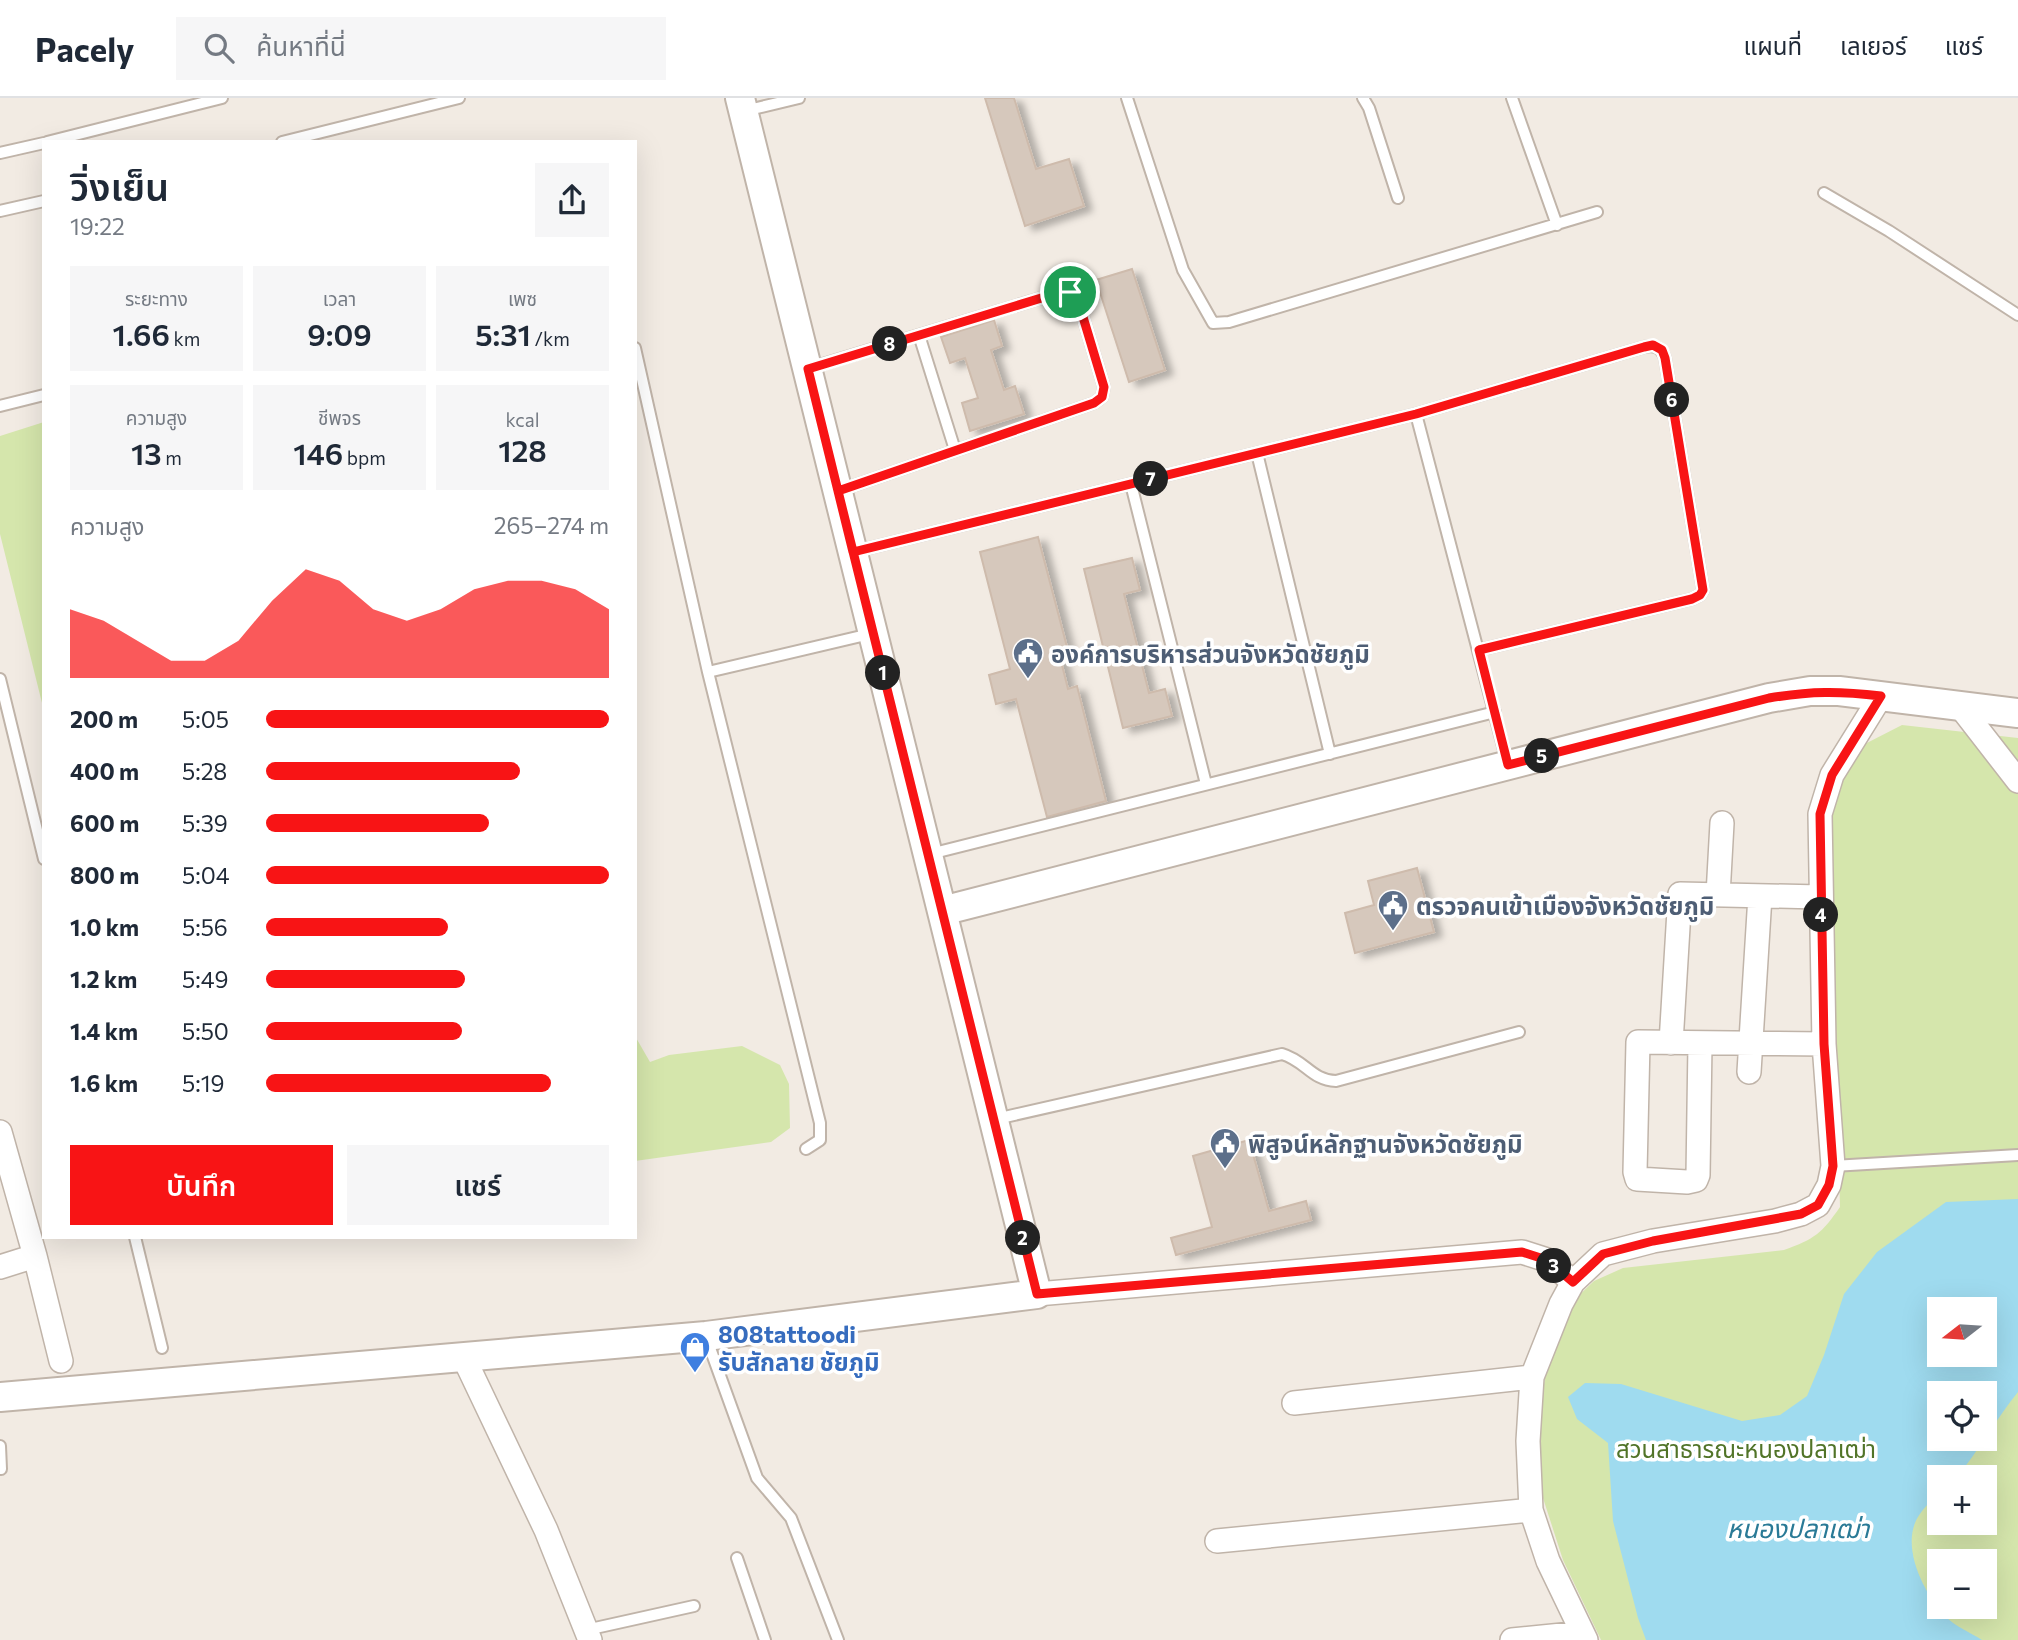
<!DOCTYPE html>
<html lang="th">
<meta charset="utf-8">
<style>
:root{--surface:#fff;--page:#f6f6f7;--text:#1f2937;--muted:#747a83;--line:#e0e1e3;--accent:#f81415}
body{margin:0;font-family:Commissioner,"Noto Sans Thai",sans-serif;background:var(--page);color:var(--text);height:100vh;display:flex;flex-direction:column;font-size:26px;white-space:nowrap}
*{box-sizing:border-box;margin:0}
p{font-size:23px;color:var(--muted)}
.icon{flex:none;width:38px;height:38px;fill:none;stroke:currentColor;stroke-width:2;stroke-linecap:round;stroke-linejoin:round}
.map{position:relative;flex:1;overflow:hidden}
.details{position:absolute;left:42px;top:42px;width:595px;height:1099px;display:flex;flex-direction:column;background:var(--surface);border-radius:0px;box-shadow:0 7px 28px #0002}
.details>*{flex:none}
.needle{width:46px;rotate:253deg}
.controls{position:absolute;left:1927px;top:1199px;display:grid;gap:14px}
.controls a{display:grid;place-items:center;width:70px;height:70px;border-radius:0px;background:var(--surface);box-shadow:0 7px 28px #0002;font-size:35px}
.pin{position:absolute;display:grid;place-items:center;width:60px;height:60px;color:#fff;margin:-30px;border:4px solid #fff;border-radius:50%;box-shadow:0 2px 7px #0007}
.km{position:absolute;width:35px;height:35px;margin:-18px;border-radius:50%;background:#222;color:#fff;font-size:19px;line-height:35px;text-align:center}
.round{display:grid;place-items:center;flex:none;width:74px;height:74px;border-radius:0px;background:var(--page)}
.summary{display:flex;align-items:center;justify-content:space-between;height:119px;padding:0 28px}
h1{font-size:38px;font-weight:600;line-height:52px}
.metrics{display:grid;grid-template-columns:repeat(3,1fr);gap:10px;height:119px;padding:7px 28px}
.metrics div{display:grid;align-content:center;border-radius:0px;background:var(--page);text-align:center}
.metrics b{font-size:30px;font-weight:600}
.metrics small{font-size:19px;font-weight:400}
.metrics p{font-size:19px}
.chart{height:196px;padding:14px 28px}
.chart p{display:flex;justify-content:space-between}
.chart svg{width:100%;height:126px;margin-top:7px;fill:var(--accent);opacity:.7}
.button{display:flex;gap:14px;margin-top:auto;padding:14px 28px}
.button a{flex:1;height:80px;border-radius:0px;background:var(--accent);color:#fff;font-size:28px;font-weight:600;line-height:80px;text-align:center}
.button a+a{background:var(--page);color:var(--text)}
ul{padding:0 28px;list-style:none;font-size:23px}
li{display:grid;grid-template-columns:112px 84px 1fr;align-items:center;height:52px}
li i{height:18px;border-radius:9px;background:var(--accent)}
header{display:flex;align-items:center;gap:42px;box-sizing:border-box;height:98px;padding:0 35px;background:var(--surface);border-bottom:2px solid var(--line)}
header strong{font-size:33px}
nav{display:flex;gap:38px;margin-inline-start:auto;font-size:24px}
.search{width:490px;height:63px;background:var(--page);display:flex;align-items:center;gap:18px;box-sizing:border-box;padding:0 24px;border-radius:0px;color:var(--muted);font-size:26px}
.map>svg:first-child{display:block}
.green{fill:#d5e6ac;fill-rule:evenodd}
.water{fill:#9fdbef;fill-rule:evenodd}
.building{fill:#d6c8bc;stroke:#cebbac;stroke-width:2;filter:url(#shadow)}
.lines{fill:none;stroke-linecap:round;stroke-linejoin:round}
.service-casing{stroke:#c0b4a9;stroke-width:14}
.minor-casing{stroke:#c0b4a9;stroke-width:26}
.tertiary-casing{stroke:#c0b4a9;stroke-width:32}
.service{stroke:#fff;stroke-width:10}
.minor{stroke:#fff;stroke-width:23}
.tertiary{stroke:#fff;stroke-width:28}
.route-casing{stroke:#fff;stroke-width:14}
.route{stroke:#f81415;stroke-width:9}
.labels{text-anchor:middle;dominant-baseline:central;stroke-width:7;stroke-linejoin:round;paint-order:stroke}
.service-label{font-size:24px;font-weight:bold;fill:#4e5e75;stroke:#fff;text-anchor:start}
.shop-label{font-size:24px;font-weight:bold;fill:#366cbe;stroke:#fff;text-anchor:start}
.park-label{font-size:24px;fill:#517428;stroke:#fff}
.water-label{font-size:26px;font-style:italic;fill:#2a7a96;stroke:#fff}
</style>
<header>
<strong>Pacely</strong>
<div class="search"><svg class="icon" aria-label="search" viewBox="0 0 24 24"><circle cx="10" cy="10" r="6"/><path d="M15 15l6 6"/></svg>ค้นหาที่นี่</div>
<nav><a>แผนที่</a><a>เลเยอร์</a><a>แชร์</a></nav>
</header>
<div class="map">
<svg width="2018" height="1542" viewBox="0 0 2018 1542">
<defs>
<filter id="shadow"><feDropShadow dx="8" dy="4.5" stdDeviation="3.5" flood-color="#0004"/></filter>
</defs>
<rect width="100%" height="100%" fill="#f2ebe3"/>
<path class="green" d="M44 324V613L0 436V338Z
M1902 627 2018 640V1542H1601L1563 1462 1543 1400 1537 1326 1549 1257 1574 1202 1594 1183 1623 1170 1784 1152C1815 1141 1822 1135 1840 1109L1831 721 1841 684 1859 649ZM1939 1211H1984V1256H1939ZM1939 1295H1984V1340H1939ZM1939 1379H1984V1424H1939ZM1939 1463H1984V1508H1939Z
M635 938 650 964 669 957 742 948 780 967 789 986 790 1030 771 1044 635 1063Z"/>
<path class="water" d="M2018 1101V1294C1996 1321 1979 1352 1957 1379H1939C1939 1402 1923 1406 1915 1425 1903 1455 1926 1498 1946 1519 1955 1528 1971 1535 1982 1542H1646L1638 1520 1613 1423 1608 1345 1577 1321 1568 1299 1585 1285 1621 1286 1742 1323 1780 1317 1807 1298 1824 1257 1844 1196 1877 1154 1946 1104ZM1939 1211H1984V1256H1939ZM1939 1295H1984V1340H1939Z"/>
<path class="building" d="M985 0H1014L1036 71 1069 61 1084 108 1025 128Z
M1132 171 1165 272 1129 284 1096 182Z
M994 222 1002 248 991 252 1004 292 1015 288 1024 316 970 333 962 305 978 300 965 260 950 265 941 239Z
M1038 439 1067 549 1058 551 1068 591 1077 588 1106 703 1047 719 1016 601 996 606 989 577 1010 571 980 454Z
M1132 460 1140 492 1124 496 1149 595 1165 591 1172 618 1123 630 1084 471Z
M1417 770 1434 834 1355 855 1345 815 1374 807 1368 783Z
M1249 1042 1269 1113 1306 1103 1311 1122 1176 1157 1171 1140 1212 1129 1193 1058Z"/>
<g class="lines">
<g class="service-casing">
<path id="service" d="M1127 0 1183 172 1213 225 1229 224 1597 114
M1363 0 1369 10 1398 100
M1512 0 1557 127
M744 13 799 0
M47 44 222 0
M282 44 459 0
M0 55 44 45
M1824 95 1889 133 2018 217
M0 113 44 103
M919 237 955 352
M635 250 708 574 820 1025V1042L806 1051
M810 270 1061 194H1070L1077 199 1104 289 1102 299 1094 305 838 393
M0 308 44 297
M1416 316 1644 249C1655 247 1661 249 1665 260L1703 492 1700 497 1692 501 1479 552
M1257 355 1330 656
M1131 386 1206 686
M853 454 1416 316 1508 667
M708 574 870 536
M0 581 44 761
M930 756 1495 614
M996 1021 1282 956C1306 963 1311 982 1336 983L1519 934
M1833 1068 2018 1057
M135 1139 162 1250
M706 1239 757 1380 791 1420 838 1542
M0 1348 1 1371
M737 1460 765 1542
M586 1532 694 1508"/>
</g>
<g class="minor-casing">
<path id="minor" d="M1959 607 2018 683
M1718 797 1722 725
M1671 945 1680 796 1820 799
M1700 946 1698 1077 1696 1082 1687 1084 1637 1081 1635 1074 1638 944 1824 946
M1749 974 1760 798
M0 1034 35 1158 61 1263
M0 1169 35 1158
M1037 1196 1522 1154 1547 1162 1573 1184
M464 1260 546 1432 590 1542
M1294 1305 1532 1279
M1217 1443 1531 1412
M1512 1542 1582 1535
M1586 1542 1548 1463 1531 1412 1528 1343 1532 1279 1561 1206 1573 1184 1603 1156 1653 1143 1775 1123 1801 1116 1818 1107 1829 1087 1833 1068 1824 946 1820 716 1832 677 1881 598"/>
</g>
<g class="tertiary-casing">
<path id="tertiary" d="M942 813 1769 600 1810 593H1839L2018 615
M0 1299 706 1238 1037 1196 740 0"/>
</g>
<use href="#service" class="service"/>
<use href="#minor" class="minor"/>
<use href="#tertiary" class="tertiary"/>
</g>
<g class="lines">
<g class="route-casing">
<path id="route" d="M1070 194 1077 199 1104 289 1102 299 1094 305 838 393 1037 1196 1522 1154 1547 1162 1573 1184 1603 1156 1653 1143 1801 1116 1818 1107 1829 1087 1833 1068 1824 946 1820 716 1832 677 1881 598C1839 593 1811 593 1769 600L1508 667 1479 552 1692 501 1700 497 1703 492 1665 260 1662 252 1653 247 1644 249 1416 316 853 454C838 393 823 332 808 271L1061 194H1070"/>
</g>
<use href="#route" class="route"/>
</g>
<defs>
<g id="civic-pin" transform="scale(1.575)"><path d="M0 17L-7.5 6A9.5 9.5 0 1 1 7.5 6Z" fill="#5c6f8a" stroke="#fff"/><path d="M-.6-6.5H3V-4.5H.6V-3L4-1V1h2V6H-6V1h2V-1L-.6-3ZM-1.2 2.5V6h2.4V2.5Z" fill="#fff"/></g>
<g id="shop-pin" transform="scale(1.575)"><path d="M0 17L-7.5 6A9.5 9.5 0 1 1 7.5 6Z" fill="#3f7fe0" stroke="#fff"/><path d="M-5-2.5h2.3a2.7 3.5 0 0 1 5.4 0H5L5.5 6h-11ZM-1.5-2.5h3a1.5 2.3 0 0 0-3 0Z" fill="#fff"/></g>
</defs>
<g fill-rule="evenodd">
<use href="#civic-pin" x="1028" y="555"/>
<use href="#civic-pin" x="1393" y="807"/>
<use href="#civic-pin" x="1225" y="1045"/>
<use href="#shop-pin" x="695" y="1249"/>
</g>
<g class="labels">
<g class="service-label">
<text x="1051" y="555">องค์การบริหารส่วนจังหวัดชัยภูมิ</text>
<text x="1416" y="807">ตรวจคนเข้าเมืองจังหวัดชัยภูมิ</text>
<text x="1248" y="1045">พิสูจน์หลักฐานจังหวัดชัยภูมิ</text>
</g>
<g class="shop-label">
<text x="718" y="1235">808tattoodi<tspan x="718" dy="28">รับสักลาย ชัยภูมิ</tspan></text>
</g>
<g class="park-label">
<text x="1746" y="1350">สวนสาธารณะหนองปลาเฒ่า</text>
</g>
<g class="water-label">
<text x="1798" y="1429">หนองปลาเฒ่า</text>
</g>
</g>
</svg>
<div class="controls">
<a><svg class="needle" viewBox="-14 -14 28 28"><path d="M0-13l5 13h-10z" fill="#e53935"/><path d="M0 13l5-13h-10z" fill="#747a83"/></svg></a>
<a><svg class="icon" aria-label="locate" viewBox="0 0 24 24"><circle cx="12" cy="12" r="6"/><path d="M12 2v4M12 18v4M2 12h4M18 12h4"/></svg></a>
<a>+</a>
<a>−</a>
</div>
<div class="pin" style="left:1070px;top:194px;background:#1e9e55"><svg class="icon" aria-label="arrive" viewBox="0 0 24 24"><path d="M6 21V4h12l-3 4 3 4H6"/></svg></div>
<b class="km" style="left:883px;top:575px">1</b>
<b class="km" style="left:1023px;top:1140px">2</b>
<b class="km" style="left:1554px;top:1168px">3</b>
<b class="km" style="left:1821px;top:817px">4</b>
<b class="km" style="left:1542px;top:658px">5</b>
<b class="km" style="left:1672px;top:302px">6</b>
<b class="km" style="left:1151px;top:381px">7</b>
<b class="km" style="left:890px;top:246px">8</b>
<section class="details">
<div class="summary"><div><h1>วิ่งเย็น</h1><p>19:22</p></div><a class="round"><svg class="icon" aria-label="share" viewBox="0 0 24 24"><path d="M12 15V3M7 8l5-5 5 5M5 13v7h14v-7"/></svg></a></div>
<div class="metrics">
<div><p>ระยะทาง</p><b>1.66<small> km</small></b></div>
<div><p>เวลา</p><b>9:09</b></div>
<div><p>เพซ</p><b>5:31<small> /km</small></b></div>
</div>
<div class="metrics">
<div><p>ความสูง</p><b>13<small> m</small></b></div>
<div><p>ชีพจร</p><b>146<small> bpm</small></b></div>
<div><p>kcal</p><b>128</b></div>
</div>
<div class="chart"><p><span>ความสูง</span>265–274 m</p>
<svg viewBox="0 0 160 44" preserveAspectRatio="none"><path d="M0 44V20L10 24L20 31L30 38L40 38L50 31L60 17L70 6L80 10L90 20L100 24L110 20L120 13L130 10L140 10L150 13L160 20V44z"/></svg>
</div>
<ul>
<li><b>200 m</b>5:05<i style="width:100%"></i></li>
<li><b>400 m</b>5:28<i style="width:74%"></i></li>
<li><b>600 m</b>5:39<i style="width:65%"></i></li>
<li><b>800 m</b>5:04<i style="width:100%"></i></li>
<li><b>1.0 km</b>5:56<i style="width:53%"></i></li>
<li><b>1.2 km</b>5:49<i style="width:58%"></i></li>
<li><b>1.4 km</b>5:50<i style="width:57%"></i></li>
<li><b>1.6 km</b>5:19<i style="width:83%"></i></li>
</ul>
<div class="button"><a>บันทึก</a><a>แชร์</a></div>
</section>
</div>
